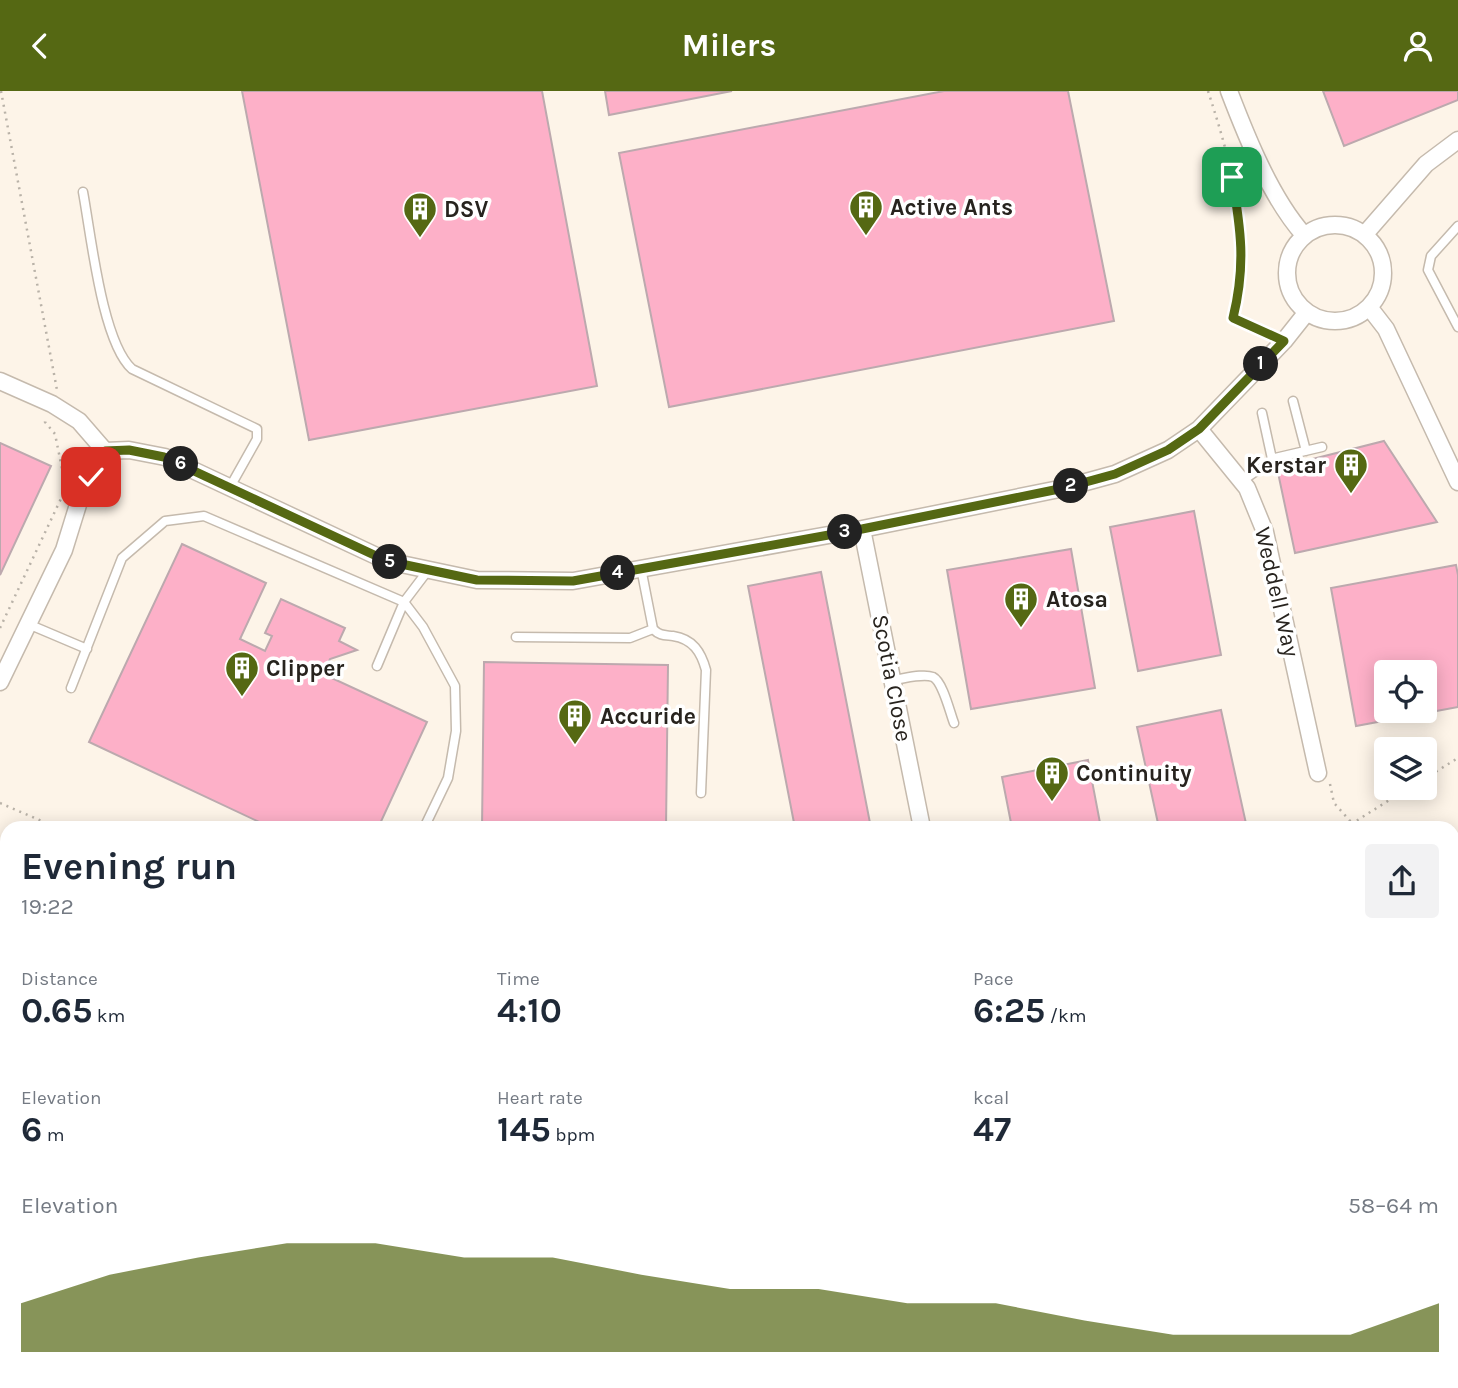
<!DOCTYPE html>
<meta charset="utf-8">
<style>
:root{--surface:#fff;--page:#f2f2f3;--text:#1f2937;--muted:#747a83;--accent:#556813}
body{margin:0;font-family:Karla,sans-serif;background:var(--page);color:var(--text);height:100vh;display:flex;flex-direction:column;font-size:26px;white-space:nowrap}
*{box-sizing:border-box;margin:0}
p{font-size:23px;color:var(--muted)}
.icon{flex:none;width:38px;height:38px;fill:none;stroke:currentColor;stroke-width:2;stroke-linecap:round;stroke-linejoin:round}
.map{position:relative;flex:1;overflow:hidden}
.drawer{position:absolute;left:0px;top:730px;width:1460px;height:569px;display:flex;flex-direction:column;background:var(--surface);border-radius:21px 21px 0 0;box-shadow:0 4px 18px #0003}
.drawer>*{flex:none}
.fabs{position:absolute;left:1374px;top:569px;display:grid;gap:14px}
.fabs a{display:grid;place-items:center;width:63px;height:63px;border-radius:7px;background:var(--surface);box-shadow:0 4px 18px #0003;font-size:35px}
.pin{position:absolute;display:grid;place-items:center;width:60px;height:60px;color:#fff;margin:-30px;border-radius:14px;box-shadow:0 4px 10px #0006}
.km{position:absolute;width:35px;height:35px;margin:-18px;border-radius:50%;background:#222;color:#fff;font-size:19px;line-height:35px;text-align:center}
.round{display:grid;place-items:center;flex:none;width:74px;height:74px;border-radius:7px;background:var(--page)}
.overview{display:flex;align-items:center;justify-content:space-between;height:119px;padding:0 21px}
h1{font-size:38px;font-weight:700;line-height:52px}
.figures{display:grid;grid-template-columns:repeat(3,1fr);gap:10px;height:119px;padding:7px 21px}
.figures div{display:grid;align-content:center}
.figures b{font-size:35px;font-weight:700}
.figures small{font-size:19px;font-weight:400}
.figures p{font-size:19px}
.chart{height:196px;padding:14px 21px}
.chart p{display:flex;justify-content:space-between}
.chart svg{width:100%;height:126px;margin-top:7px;fill:var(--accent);opacity:.7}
header{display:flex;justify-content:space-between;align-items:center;height:91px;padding:0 21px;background:var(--accent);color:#fff;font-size:32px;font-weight:700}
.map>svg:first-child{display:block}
.building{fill:#fdb0c8;stroke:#bca9ae;stroke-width:2;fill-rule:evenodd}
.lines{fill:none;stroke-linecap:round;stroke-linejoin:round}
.service-casing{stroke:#c5baad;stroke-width:11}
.minor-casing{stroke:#c5baad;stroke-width:19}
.path{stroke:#b9b2a8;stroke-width:2.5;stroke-dasharray:2 5;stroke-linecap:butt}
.service{stroke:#fff;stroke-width:8}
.minor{stroke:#fff;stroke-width:16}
.route-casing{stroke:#fff;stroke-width:14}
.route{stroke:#556813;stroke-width:9}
.labels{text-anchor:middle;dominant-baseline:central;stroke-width:7;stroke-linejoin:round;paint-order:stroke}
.poi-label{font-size:23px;font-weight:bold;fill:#27231e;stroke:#fff;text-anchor:start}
.street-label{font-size:23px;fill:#27231e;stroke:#fff}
</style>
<header><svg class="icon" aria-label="back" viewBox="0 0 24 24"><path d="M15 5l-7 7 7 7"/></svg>Milers<svg class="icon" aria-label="person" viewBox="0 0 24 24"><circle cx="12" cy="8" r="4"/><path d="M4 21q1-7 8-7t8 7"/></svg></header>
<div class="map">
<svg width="1458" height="1297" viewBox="0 0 1458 1297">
<rect width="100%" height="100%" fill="#fdf4e8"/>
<path class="building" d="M242 0H542L597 295 309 349Z
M605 0H732L609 24Z
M944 0H1068L1114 230 669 316 619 62Z
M1323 0H1458V9L1344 55Z
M1384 350 1437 431 1295 462 1277 377Z
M0 352 51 375 0 484Z
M1194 420 1221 564 1138 580 1110 436Z
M182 453 266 492 240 548 265 560 272 545 265 542 281 508 345 537 339 550 357 559 330 568 323 583 427 631 378 737H272L89 651Z
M1071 458 1095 597 971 618 947 479Z
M1456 474 1458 484V616L1356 635 1331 497ZM1386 581H1424V620H1386Z
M821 481 871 737H795L748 495Z
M484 571 668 574 666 737H482Z
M1221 619 1247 737H1159L1137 636Z
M1088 669 1101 737H1012L1002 686Z
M0 813 7 816V829L0 845Z
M1452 827 1458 828V1029L1452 1028Z
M7 862V1034L0 1030V877Z
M7 1051V1078L0 1074V1066Z
M1452 1231 1458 1232V1261H1452Z
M451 1292H484L486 1297H437Z
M661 1292H741L744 1297H664Z
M867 1292H1071L1074 1297H856Z
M1082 1292H1178L1181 1297H1085Z"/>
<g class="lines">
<g class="service-casing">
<path id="service" d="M83 101C91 144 102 251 132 278L257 338V348L230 396
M1458 135 1431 165 1428 179 1458 236
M1293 310 1306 360
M1262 322 1272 368
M1242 390 1275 367 1322 356
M641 477 653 538C660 545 664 544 673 545 693 548 701 561 706 579L701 702
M28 533 87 558
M516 546 630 547 653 538
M377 575 404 511 429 478
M892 589C903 588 923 582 933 586 943 591 950 622 954 632
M71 597 122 467 165 430 204 425 404 511 423 536 455 595 456 640 448 687 424 737
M1452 1146 1458 1147
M0 1161 7 1164
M1452 1224H1458"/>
</g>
<g class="minor-casing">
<path id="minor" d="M1229 0C1247 47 1271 107 1304 144
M1287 182a48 48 0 1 1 96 0a48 48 0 1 1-96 0Z
M1365 143 1426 73 1458 49
M1369 216 1386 238 1458 391
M0 290 52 313 79 330 105 360 129 359 165 366 387 470 477 489 573 490 862 438 1064 397 1115 383 1168 359 1199 338 1284 250 1307 221
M1199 338 1247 397 1265 441 1318 682
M862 438 922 737
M0 591 64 459 81 404 105 360
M0 1228 7 1231
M1224 1292 1227 1297
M87 1297 89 1292"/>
</g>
<path class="path" d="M1 0 57 299
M1208 0C1232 74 1253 150 1233 227L1271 244
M0 537 66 397 55 343 45 331 46 328
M1424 688 1458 667
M1330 693 1334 712 1352 732
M0 712 58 737
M1345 737 1410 696
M284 1292 285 1297
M1245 1292 1247 1297"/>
<use href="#service" class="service"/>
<use href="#minor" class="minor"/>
</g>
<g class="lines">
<g class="route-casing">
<path id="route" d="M91 386 105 360 129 359 164 366 387 470 477 489 573 490 862 438 1064 397 1115 383 1168 359 1199 338 1284 250 1233 227C1246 174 1241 139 1232 86"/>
</g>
<use href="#route" class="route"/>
</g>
<defs>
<g id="building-pin" transform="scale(1.75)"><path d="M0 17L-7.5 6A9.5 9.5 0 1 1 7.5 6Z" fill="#556813" stroke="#fff"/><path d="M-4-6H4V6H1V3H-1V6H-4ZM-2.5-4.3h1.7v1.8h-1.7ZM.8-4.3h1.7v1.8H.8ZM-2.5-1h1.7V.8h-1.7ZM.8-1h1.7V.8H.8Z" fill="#fff"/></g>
</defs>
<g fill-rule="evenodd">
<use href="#building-pin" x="866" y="116"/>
<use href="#building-pin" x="420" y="118"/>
<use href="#building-pin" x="1351" y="374"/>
<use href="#building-pin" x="1021" y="508"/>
<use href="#building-pin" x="242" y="577"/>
<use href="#building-pin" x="575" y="625"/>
<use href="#building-pin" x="1052" y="682"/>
</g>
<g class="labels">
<g class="poi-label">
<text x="890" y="116">Active Ants</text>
<text x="444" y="118">DSV</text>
<text x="1326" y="374" text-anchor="end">Kerstar</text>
<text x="1046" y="508">Atosa</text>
<text x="266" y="577">Clipper</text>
<text x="600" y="625">Accuride</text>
<text x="1076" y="682">Continuity</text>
</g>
<g class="street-label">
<text transform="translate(1277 501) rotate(77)">Weddell Way</text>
<text transform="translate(892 587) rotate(79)">Scotia Close</text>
</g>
</g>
</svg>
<div class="fabs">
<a><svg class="icon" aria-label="locate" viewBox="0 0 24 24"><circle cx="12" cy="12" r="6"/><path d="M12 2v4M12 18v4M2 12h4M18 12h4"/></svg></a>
<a><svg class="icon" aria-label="layers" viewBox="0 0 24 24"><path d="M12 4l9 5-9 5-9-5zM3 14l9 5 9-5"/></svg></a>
</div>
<div class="pin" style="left:1232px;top:86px;background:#1e9e55"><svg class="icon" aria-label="arrive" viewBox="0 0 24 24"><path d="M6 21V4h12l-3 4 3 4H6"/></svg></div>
<div class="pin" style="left:91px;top:386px;background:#d93025"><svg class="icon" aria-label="check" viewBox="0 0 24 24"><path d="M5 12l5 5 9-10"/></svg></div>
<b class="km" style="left:1261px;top:273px">1</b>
<b class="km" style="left:1071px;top:395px">2</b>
<b class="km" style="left:845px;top:441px">3</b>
<b class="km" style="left:618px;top:482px">4</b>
<b class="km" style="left:390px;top:471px">5</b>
<b class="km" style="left:181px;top:373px">6</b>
<section class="drawer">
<div class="overview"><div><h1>Evening run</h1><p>19:22</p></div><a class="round"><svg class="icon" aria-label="share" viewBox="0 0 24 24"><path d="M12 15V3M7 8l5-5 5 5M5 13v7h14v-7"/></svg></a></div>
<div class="figures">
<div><p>Distance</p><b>0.65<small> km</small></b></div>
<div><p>Time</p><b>4:10</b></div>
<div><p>Pace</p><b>6:25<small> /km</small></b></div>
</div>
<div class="figures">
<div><p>Elevation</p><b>6<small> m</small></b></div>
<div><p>Heart rate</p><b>145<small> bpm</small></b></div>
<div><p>kcal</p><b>47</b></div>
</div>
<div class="chart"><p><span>Elevation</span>58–64 m</p>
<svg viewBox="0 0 160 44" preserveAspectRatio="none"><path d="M0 44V27L10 17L20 11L30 6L40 6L50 11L60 11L70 17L80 22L90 22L100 27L110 27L120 33L130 38L140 38L150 38L160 27V44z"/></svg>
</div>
</section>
</div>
